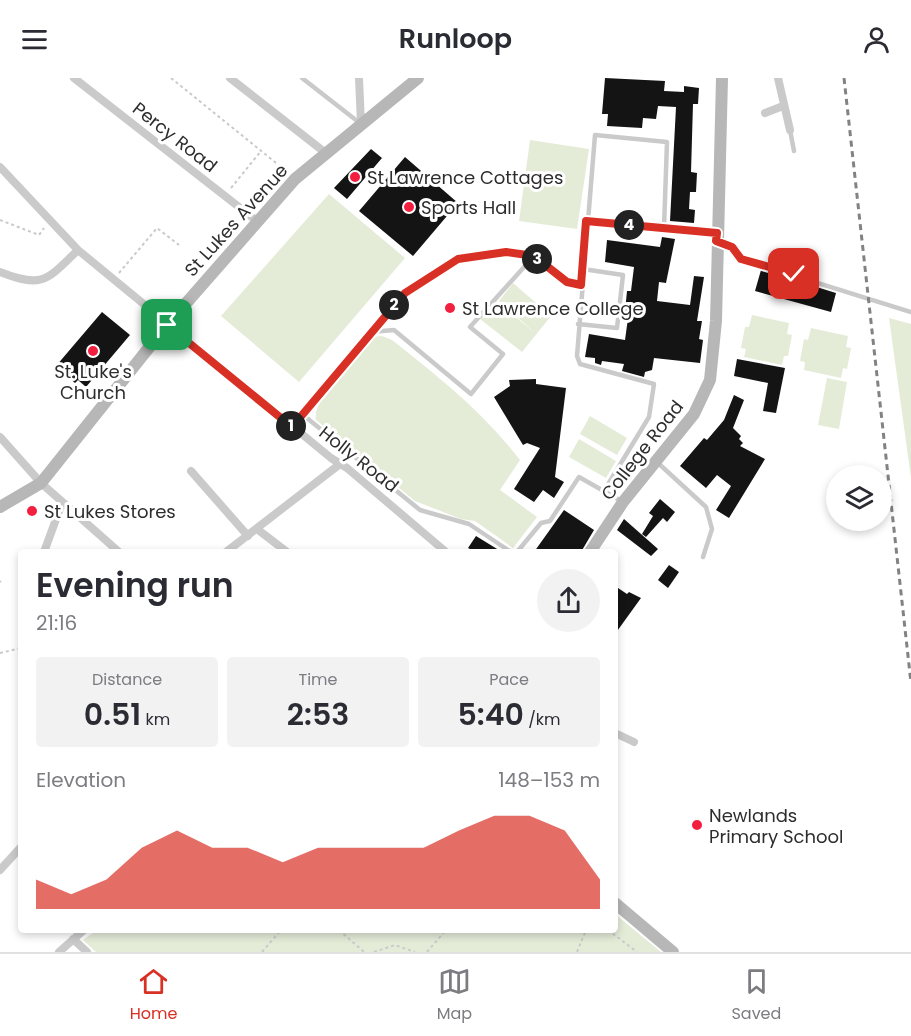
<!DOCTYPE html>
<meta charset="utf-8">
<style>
:root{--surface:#fff;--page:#f2f2f3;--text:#2b2b33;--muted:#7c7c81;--line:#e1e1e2;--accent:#d93025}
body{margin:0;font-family:Poppins,sans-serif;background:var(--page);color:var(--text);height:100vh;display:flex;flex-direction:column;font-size:22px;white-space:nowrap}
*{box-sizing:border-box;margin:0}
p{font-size:20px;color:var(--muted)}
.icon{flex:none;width:33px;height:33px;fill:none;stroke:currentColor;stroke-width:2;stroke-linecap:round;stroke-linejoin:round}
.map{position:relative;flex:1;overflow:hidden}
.drawer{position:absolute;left:18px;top:471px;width:600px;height:384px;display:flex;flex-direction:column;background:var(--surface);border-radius:6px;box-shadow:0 3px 9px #0003}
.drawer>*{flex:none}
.controls{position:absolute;left:826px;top:387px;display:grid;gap:12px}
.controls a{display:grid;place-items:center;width:66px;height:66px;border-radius:50%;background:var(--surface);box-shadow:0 3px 9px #0003;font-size:30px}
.pin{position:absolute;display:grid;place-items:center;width:51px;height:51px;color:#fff;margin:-26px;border-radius:12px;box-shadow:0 3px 9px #0006}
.km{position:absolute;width:30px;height:30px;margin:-15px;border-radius:50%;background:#222;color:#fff;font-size:16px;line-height:30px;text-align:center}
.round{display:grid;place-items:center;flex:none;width:63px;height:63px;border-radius:32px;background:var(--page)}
.headline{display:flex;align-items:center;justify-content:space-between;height:102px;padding:0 18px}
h1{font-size:33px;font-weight:600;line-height:45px}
.stats{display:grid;grid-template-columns:repeat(3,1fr);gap:9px;height:102px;padding:6px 18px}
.stats div{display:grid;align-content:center;border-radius:6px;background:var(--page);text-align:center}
.stats b{font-size:30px;font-weight:600}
.stats small{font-size:16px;font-weight:400}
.stats p{font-size:16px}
.chart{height:168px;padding:12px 18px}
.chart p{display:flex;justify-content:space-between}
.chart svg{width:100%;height:108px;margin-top:6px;fill:var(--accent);opacity:.7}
header{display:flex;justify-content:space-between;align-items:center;height:78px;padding:0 18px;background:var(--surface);font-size:27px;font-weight:600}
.tab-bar{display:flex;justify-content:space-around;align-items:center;height:84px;border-top:2px solid var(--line);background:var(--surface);font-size:16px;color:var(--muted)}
.tab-bar a{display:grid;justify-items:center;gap:3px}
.tab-bar .on{color:var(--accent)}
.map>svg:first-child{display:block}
.green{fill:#e4ecd8}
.building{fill:#141414}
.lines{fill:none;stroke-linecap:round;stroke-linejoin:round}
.path{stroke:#cacaca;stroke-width:2;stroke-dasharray:3 3;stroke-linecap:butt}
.lane{stroke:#cacaca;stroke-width:4.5}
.street{stroke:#cacaca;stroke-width:8}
.secondary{stroke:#b7b7b7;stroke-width:12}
.rail{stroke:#828282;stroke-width:3;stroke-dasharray:6 4.5;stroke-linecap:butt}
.route-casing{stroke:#fff;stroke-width:12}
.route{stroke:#d93025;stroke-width:8}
.poi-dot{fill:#f31f3e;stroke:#fff;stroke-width:2}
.labels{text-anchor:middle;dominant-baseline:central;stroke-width:6;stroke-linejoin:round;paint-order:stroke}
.street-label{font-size:18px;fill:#2d2d2d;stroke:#fff}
.poi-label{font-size:18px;fill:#2d2d2d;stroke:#fff;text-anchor:start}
</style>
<header><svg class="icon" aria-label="menu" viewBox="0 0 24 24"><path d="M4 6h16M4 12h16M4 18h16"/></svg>Runloop<svg class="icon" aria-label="person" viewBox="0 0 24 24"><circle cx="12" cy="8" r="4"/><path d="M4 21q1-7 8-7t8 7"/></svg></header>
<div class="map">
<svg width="911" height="874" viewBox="0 0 911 874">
<rect width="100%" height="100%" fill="#fff"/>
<path class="green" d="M530 62 589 71 577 151 519 143Z
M329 116 405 180 299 304 221 238Z
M513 205 551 238 522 274 480 241 496 223 535 255 499 223Z
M752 237 789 245 787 256 792 257 788 278H784L782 287 744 279 746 271 741 270 745 249H749Z
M889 240 911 246V400Z
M811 250 848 258 846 269 851 270 847 291 843 290 841 300 804 292 805 284 800 283 804 261 808 262Z
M382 258 392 262C441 301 481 332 520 382L500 412 537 439 513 470 475 443 461 441 415 423 316 342C311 322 358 275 371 259Z
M827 300 847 304 839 351 818 347Z
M590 338 627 360 617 377 580 356Z
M579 361 616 383 606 400 569 379Z
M615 836 661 874H96L83 862 97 852H615Z"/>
<path class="building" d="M605 0 665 3 664 13 684 14V8L699 10 698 26H693L691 94 697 95 696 114H690L689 131 695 132 694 145 670 143 676 29 658 28 656 41 643 40 642 50 607 48 608 36H602Z
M371 71 382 80 347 121 334 110Z
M405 79 458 125 413 178 359 133Z
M662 159 675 161 666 205 659 204 657 223 690 227 694 198 704 199 697 243H702L699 261 703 262 700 285 654 280 652 292 645 294 644 299 622 293 624 286 602 283 601 287 595 285V280L585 279 589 256 625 262 629 233H625L627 213H631L634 189 605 184 607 162 660 169Z
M761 192 836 215 831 234 755 213Z
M102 234 130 257 86 309 78 302 75 305 56 288Z
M737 281 785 290 776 335 763 333 768 305 734 298Z
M536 301V306L566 310 555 399 564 404 554 420 543 412 534 424 514 411 540 370 527 365 523 367 494 319 510 308 509 302Z
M734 317 744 322 733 350 741 358 739 361 743 365 740 368 765 381 729 440 716 432 731 408 717 397 706 410 680 388 704 360 707 362 724 342Z
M660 421 675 434 667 444 663 440 646 459 642 456 653 438 649 435Z
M564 432 594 452 581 474H534Z
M624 441 658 471 651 478 617 452Z
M476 458 502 474H476L468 470Z
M669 487 679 494 668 510 658 502Z
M615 508 627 516 629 514 641 520 615 556Z"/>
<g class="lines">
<path class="path" d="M171 0 286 93
M231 110 261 73
M0 142 39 157 44 150
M119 195 157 150 179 167
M0 504 1 503
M0 575 21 570
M339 852 364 874
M608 852 637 874
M262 874 281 852
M374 874 395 867 415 874
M427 874 446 852
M577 874 586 852"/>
<path class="lane" d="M302 0 361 46
M790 52 794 73
M586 143 717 155
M719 164 732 169 741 181 911 234
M578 246 617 250 623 197 583 191
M370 254 394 252 471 316 503 276 470 249 534 178
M302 336 420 432 469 446 511 474
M292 349 405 215 458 181 506 174 534 178 567 204 581 207
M658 385 706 429 712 451 703 479
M604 413 649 339 654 306 580 286 577 278 595 57 667 64 664 150
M517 474 541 445 550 443 579 399 623 424"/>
<path class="street" d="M74 0 257 143
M230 0 327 76
M359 0 361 46
M778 0 790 52
M765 35 783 28
M0 89 78 172 331 380 347 390 446 474
M0 194C43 211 47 202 78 172
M0 359 41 405 119 474
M191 393 248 458
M257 451 287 474
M44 474 62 425
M226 474 340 386
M615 655 634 664
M0 792 21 769
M73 861 87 874
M59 874 84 852"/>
<path class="secondary" d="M0 429 41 405 167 247 295 101 418 0
M590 474 623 424 694 336 710 302 716 243 722 0
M615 825 673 874"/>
<path class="rail" d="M844 0 911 605"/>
</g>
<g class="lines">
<g class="route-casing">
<path id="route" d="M167 247 292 349 405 215 458 181 506 174 534 178 567 204 581 207 586 143 717 155 716 163 732 169 741 181 794 196"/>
</g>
<use href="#route" class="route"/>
</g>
<g class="poi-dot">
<circle cx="355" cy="99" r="6"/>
<circle cx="409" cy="129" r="6"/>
<circle cx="450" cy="230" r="6"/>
<circle cx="93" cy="273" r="6"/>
<circle cx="32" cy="433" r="6"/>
<circle cx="697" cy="747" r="6"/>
</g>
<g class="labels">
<g class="street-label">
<text transform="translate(175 59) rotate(38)">Percy Road</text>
<text transform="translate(236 142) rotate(-48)">St Lukes Avenue</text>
<text transform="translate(642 372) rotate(-52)">College Road</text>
<text transform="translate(359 381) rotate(38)">Holly Road</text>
</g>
<g class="poi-label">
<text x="367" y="99">St Lawrence Cottages</text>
<text x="421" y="129">Sports Hall</text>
<text x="462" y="230">St Lawrence College</text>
<text x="93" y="293" text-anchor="middle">St. Luke's<tspan x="93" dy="21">Church</tspan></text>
<text x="44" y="433">St Lukes Stores</text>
<text x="709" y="737">Newlands<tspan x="709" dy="21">Primary School</tspan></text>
</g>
</g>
</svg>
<div class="controls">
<a><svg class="icon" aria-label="layers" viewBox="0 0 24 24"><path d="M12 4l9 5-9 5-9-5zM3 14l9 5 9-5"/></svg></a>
</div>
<div class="pin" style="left:167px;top:247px;background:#1e9e55"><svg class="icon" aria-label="arrive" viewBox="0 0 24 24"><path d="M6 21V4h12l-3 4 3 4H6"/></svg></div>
<div class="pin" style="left:794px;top:196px;background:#d93025"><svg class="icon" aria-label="check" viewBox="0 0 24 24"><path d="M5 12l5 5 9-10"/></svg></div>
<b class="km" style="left:291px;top:348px">1</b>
<b class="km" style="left:394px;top:227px">2</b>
<b class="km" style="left:537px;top:181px">3</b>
<b class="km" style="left:629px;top:147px">4</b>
<section class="drawer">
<div class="headline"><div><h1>Evening run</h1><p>21:16</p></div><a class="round"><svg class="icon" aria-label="share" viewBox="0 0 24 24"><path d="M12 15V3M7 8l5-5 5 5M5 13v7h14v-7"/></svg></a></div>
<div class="stats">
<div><p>Distance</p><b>0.51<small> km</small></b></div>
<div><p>Time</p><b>2:53</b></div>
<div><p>Pace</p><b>5:40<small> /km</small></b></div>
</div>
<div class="chart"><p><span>Elevation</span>148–153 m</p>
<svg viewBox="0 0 160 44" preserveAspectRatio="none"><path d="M0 44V32L10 38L20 32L30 19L40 12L50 19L60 19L70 25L80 19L90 19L100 19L110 19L120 12L130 6L140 6L150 12L160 32V44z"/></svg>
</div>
</section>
</div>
<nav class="tab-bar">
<a class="on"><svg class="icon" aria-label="home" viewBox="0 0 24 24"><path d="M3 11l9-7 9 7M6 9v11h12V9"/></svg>Home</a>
<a><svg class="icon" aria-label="map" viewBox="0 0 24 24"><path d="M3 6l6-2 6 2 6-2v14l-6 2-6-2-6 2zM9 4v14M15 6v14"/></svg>Map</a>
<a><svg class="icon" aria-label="saved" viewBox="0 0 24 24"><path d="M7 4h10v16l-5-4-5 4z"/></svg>Saved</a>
</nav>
